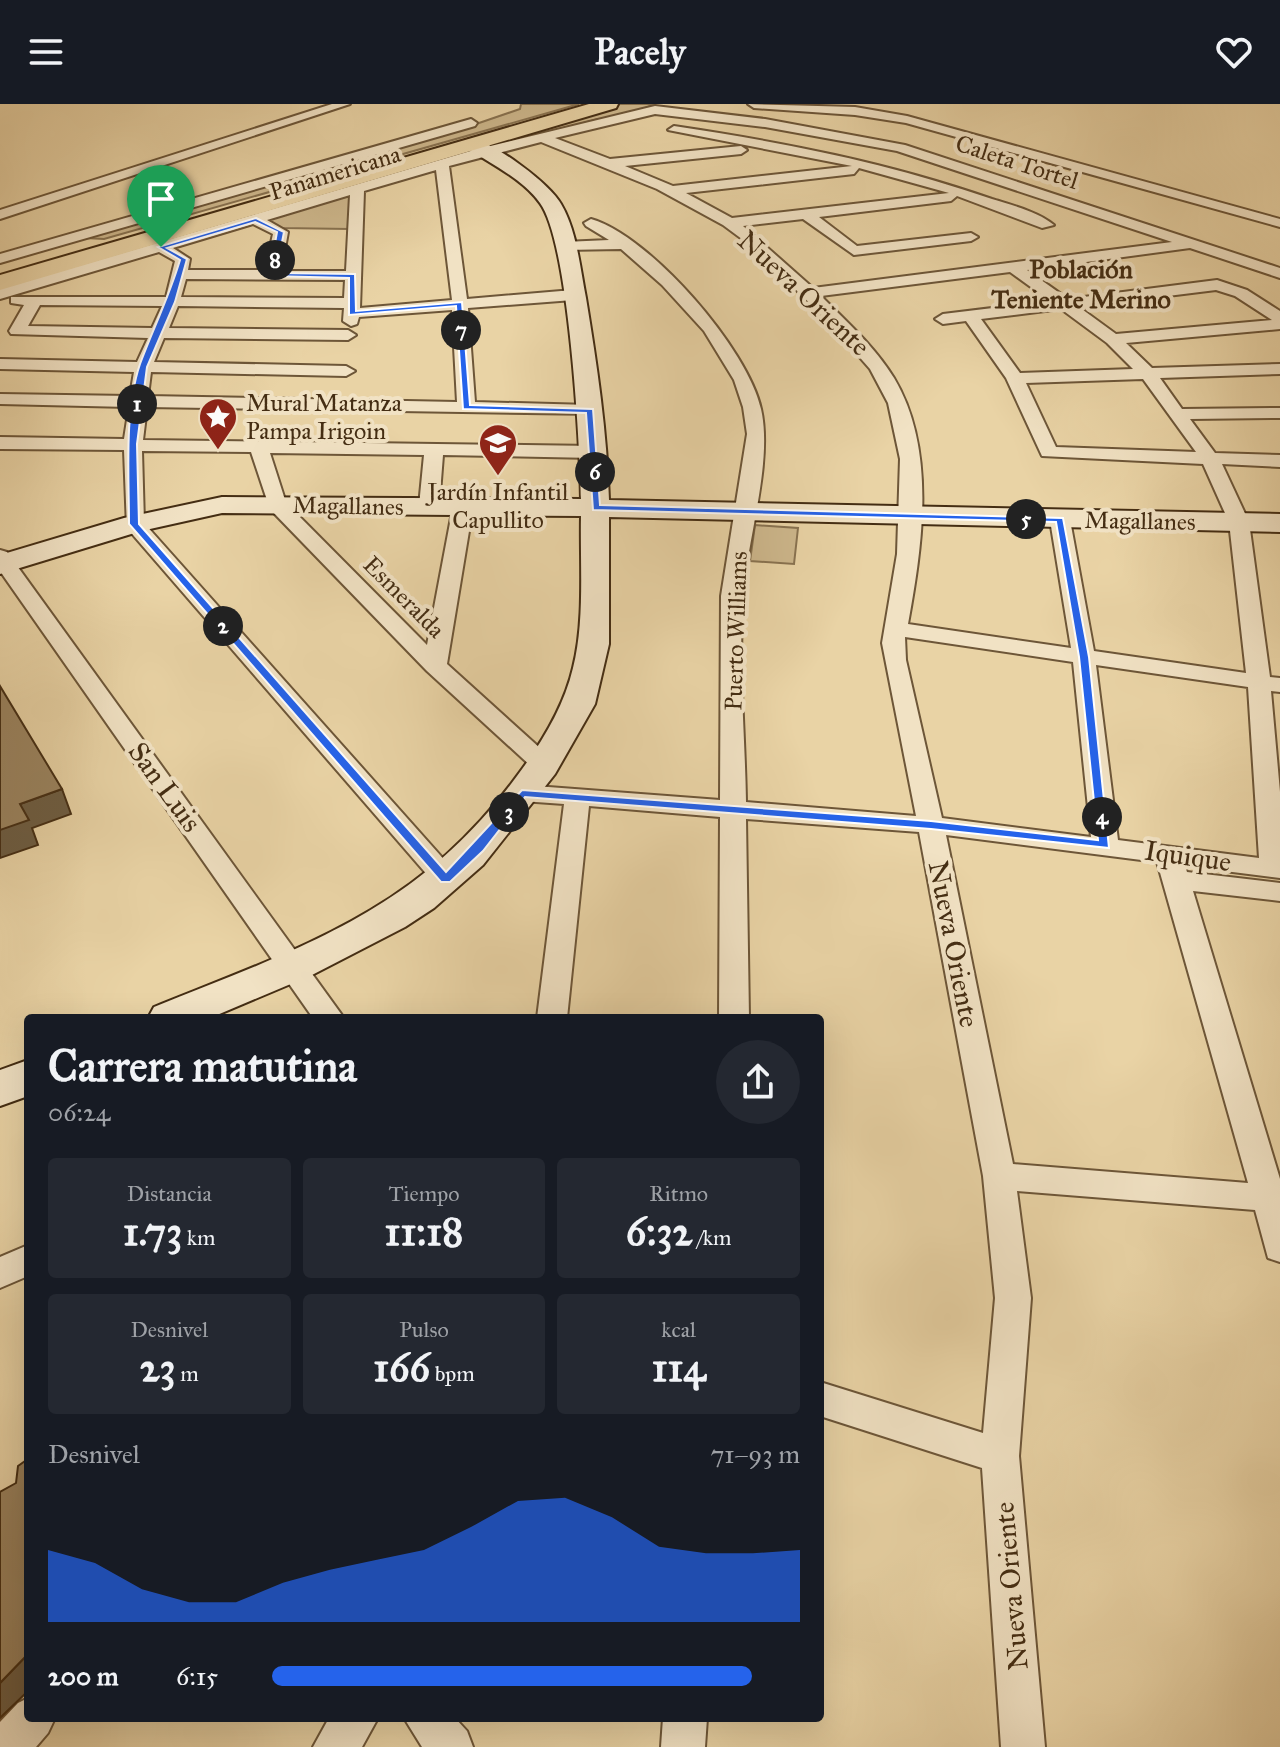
<!DOCTYPE html>
<html lang="es">
<meta charset="utf-8">
<style>
:root{--surface:#171b24;--page:#242831;--text:#f1f3f6;--muted:#9ea1a6;--accent:#2563eb}
body{margin:0;font-family:"IM FELL Great Primer",serif;background:var(--page);color:var(--text);height:100vh;display:flex;flex-direction:column;font-size:30px;white-space:nowrap}
*{box-sizing:border-box;margin:0}
p{font-size:26px;color:var(--muted)}
.icon{flex:none;width:44px;height:44px;fill:none;stroke:currentColor;stroke-width:2;stroke-linecap:round;stroke-linejoin:round}
.map{position:relative;flex:1;overflow:hidden}
.side{position:absolute;left:24px;top:910px;width:800px;height:708px;display:flex;flex-direction:column;background:var(--surface);border-radius:8px;box-shadow:0 8px 32px #0002}
.side>*{flex:none}
.pin{position:absolute;display:grid;place-items:center;width:68px;height:68px;color:#fff;margin:-82px -34px;border-radius:50% 50% 50% 0;rotate:-45deg;box-shadow:0 0 8px #0007}
.pin .icon{rotate:45deg}
.km{position:absolute;width:40px;height:40px;margin:-20px;border-radius:50%;background:#222;color:#fff;font-size:22px;line-height:40px;text-align:center}
.round{display:grid;place-items:center;flex:none;width:84px;height:84px;border-radius:42px;background:var(--page)}
.summary{display:flex;align-items:center;justify-content:space-between;height:136px;padding:0 24px}
h1{font-size:44px;font-weight:800;line-height:60px}
.metrics{display:grid;grid-template-columns:repeat(3,1fr);gap:12px;height:136px;padding:8px 24px}
.metrics div{display:grid;align-content:center;border-radius:8px;background:var(--page);text-align:center}
.metrics b{font-size:40px;font-weight:800}
.metrics small{font-size:22px;font-weight:400}
.metrics p{font-size:22px}
.chart{height:224px;padding:16px 24px}
.chart p{display:flex;justify-content:space-between}
.chart svg{width:100%;height:144px;margin-top:8px;fill:var(--accent);opacity:.7}
ul{padding:0 24px;list-style:none;font-size:26px}
li{display:grid;grid-template-columns:128px 96px 1fr;align-items:center;height:60px}
li i{height:20px;border-radius:10px;background:var(--accent)}
header{display:flex;justify-content:space-between;align-items:center;height:104px;padding:0 24px;background:var(--surface);font-size:36px;font-weight:800}
.map>svg:first-child{display:block}
.green{fill:#cdb78c;stroke:#887250;stroke-width:2}
.lines{fill:none;stroke-linecap:round;stroke-linejoin:round}
.street-casing{stroke:#6d5638;stroke-width:4}
.secondary-casing{stroke:#442d13;stroke-width:4}
.highway-casing{stroke:#442d13;stroke-width:4}
.street{fill:#f1e2c4;fill-rule:evenodd}
.secondary{fill:#f1e2c4;fill-rule:evenodd}
.highway{fill:#e9d3a5;fill-rule:evenodd}
.shaded-wall{fill:#6c5c42;stroke:#442d13;stroke-width:2}
.building{fill:#9a835f;stroke:#442d13;stroke-width:2}
.route{fill:#2563eb;stroke:#fff;stroke-width:2;fill-rule:evenodd}
.labels{text-anchor:middle;dominant-baseline:central;stroke-width:8;stroke-linejoin:round;paint-order:stroke}
.far-street-label{font-size:24px;fill:#442d13;stroke:#f1e2c4}
.far-poi-label{font-size:24px;fill:#442d13;stroke:#f1e2c4;text-anchor:start}
.far-neighbourhood-label{font-size:26px;font-weight:bold;fill:#442d13;stroke:#f1e2c4}
.street-label{font-size:28px;fill:#442d13;stroke:#f1e2c4}
</style>
<header><svg class="icon" aria-label="menu" viewBox="0 0 24 24"><path d="M4 6h16M4 12h16M4 18h16"/></svg>Pacely<svg class="icon" aria-label="heart" viewBox="0 0 24 24"><path d="M12 20l-8-8c-3-5 5-10 8-4 3-6 11-1 8 4z"/></svg></header>
<div class="map">
<svg width="1280" height="1643" viewBox="0 0 1280 1643">
<rect width="100%" height="100%" fill="#e9d3a5"/>
<filter id="stains"><feTurbulence type="fractalNoise" baseFrequency=".0025" numOctaves="4"/><feColorMatrix values="0 0 0 0 .2 0 0 0 0 .09 0 0 0 0 .02 0 0 0 .5 -.17"/></filter>
<radialGradient id="worn" r=".72"><stop offset=".6" stop-color="#630" stop-opacity="0"/><stop offset="1" stop-color="#630" stop-opacity=".3"/></radialGradient>
<path class="green" d="M521 0H579L104 135 85 134 479 19 520 5Z
M620 0H656L606 18 598 15 490 43 484 40Z
M347 91 351 94 349 125 281 124 262 116Z
M755 421 798 424 794 460 750 457Z"/>
<g class="lines">
<g class="street-casing">
<path id="street" d="M332 0H350L0 115V106Z
M748 0 855 3 907 12 1280 115V123L906 19 855 11 754 4Z
M655 2 765 15 905 41 1280 164V174L1190 144 1027 166 1068 195 1217 176 1247 186 1280 207V225L1126 239 1152 264 1280 260V270L1160 274 1182 305 1280 304V314L1190 315 1215 349 1280 351V363L1222 360 1249 418 1270 573 1280 574V588L1271 587 1280 688V774L1185 762 1187 768 1280 779V797L1193 787 1280 1075V1158L1268 1154 1255 1106 1017 1087 1031 1194 1019 1352 1045 1643H1001L982 1364 820 1312V1278L983 1329 995 1194 983 1072 919 728 746 715 749 914H719L720 713 589 702 567 914H537L564 700 522 697 509 689 522 681 720 696 721 492 747 330 743 303 734 276 704 227 662 181 621 145 564 146 557 142 564 138 609 136 586 122 584 119 591 115C650 132 748 245 761 305 773 358 747 436 743 492 738 560 745 630 746 698L916 712 882 539 897 450 900 355 888 299 870 265 826 215 750 141 723 121 657 85 541 38 449 62 467 195 573 186 581 191 573 196 468 204 475 298 590 301 599 306 596 310 147 303 143 336 594 342 603 348 594 354 443 351 439 402 429 408 419 402 424 351 270 349 286 399 427 541 453 403 463 397 470 399 473 403 447 560 551 654 554 659 542 667 533 664 427 567 270 405 251 348 142 347 144 419 456 769 460 775 456 781H436L127 424 124 346 0 345V333L124 335 129 303 0 300V290L130 292 134 268 0 265V255L137 258 148 234 11 230 9 227 24 201 11 199V193H166L175 157 159 148 0 195V185L474 46ZM655 10 765 23 897 47 1172 138 813 184 743 122 803 115 854 151 971 137 978 133 971 129 857 142 819 113 951 97 957 92 1042 124 1054 121C1039 108 1011 101 992 95 889 59 782 38 674 22L668 26 852 62 673 82 625 62 741 50 747 46 741 42 610 55 555 34ZM859 64 949 89 732 114 686 89 854 70ZM436 66 452 196 360 204 364 87ZM350 91 346 167H281L288 128 267 116ZM253 120 273 130 265 166H188L190 155 173 144ZM1010 168 1050 197 943 210 935 215 943 220 966 217 1006 274 1042 352 1203 360 1229 418 1246 569 1094 547 1070 416 1060 410 1050 416 1071 544 908 520C922 443 937 346 894 274 875 243 847 218 821 192ZM186 175 345 176 344 194 181 193ZM1216 186 1235 192 1272 216 1116 230 1079 203ZM40 201 162 202 152 224 28 222ZM178 202 344 204 343 217 351 222 357 220 359 213 452 206 457 298 148 292 151 268 346 272 355 267 346 262 154 258 164 234 348 236 356 231 348 226 169 224ZM1061 205 1107 239 1133 265 1020 269 981 215ZM1143 275 1196 348 1056 343 1026 279ZM905 533 1073 558 1091 733 942 714 906 556ZM1096 561 1248 583 1259 754 1118 736ZM946 731 1157 758 1248 1079 1013 1060Z
M471 15 477 19 475 22 0 159V150Z
M0 446 7 448 344 914H313L0 467Z
M28 1141V1172L0 1184V1153Z
M28 1594V1614H55L48 1629 36 1643H0V1618L18 1599Z
M329 1614H378L362 1643H313Z
M404 1614H455L467 1627 473 1643H422Z
M663 1614H707L705 1643H661Z"/>
</g>
<g class="secondary-casing">
<path id="secondary" d="M473 35C496 40 549 79 561 100 577 127 580 164 586 194 597 261 607 328 609 396L1280 410V428L609 413V540L595 600 555 670 483 761 434 804 405 823 312 871 210 914H148L154 903C303 843 418 807 517 672 541 640 564 603 573 564 585 517 580 461 581 412L222 409 141 427 0 470V451L124 414 222 393 581 395C580 341 569 138 540 99 523 75 491 60 467 44V36Z
M28 956V992L0 1002V966Z"/>
</g>
<g class="highway-casing">
<path id="highway" d="M589 0H618L616 4 0 186V171Z"/>
</g>
<use href="#street" class="street"/>
<use href="#secondary" class="secondary"/>
<use href="#highway" class="highway"/>
</g>
<path class="shaded-wall" d="M62 685 71 710 32 724 38 741 0 754V726L20 700Z
M28 1550V1587L0 1614V1579Z"/>
<path class="building" d="M0 582 62 685 20 700 29 716 0 726Z
M28 1355V1550L0 1579V1388L16 1379 18 1362Z"/>
<path class="route" d="M256 114 284 128 276 169 355 170 356 207 462 198 470 301 593 305 600 401 1063 414 1089 553 1109 744 931 725 525 693 483 747 450 778H441L129 420C129 371 124 307 140 260 153 225 169 193 180 156L158 143ZM255 118 277 128 269 172 349 174V211L456 202 463 305 586 309 593 406 1056 418 1079 553 1098 736 931 717 522 686 446 768 139 420 137 340 147 263 175 198 187 155 167 144Z"/>
<defs>
<g id="sight-pin" transform="scale(2)"><path d="M0 17L-7.5 6A9.5 9.5 0 1 1 7.5 6Z" fill="#8f2418" stroke="#f1e2c4"/><path d="M0-6L1.8-2.2L6-1.7L2.9 1.2L3.7 5.4L0 3.3L-3.7 5.4L-2.9 1.2L-6-1.7L-1.8-2.2Z" fill="#fff"/></g>
<g id="school-pin" transform="scale(2)"><path d="M0 17L-7.5 6A9.5 9.5 0 1 1 7.5 6Z" fill="#8f2418" stroke="#f1e2c4"/><path d="M0-5L7-2L0 1L-7-2ZM-4 1L0 2.5L4 1V4Q0 6-4 4Z" fill="#fff"/></g>
</defs>
<g fill-rule="evenodd">
<use href="#sight-pin" x="218" y="313"/>
<use href="#school-pin" x="498" y="339"/>
</g>
<g class="labels">
<g class="far-street-label">
<text transform="translate(1017 58) rotate(18)">Caleta Tortel</text>
<text transform="translate(335 69) rotate(-17)">Panamericana</text>
<text transform="translate(348 402) rotate(1)">Magallanes</text>
<text transform="translate(1140 417) rotate(1)">Magallanes</text>
<text transform="translate(404 493) rotate(45)">Esmeralda</text>
<text transform="translate(736 527) rotate(-88)">Puerto Williams</text>
</g>
<g class="far-poi-label">
<text x="246" y="299">Mural Matanza<tspan x="246" dy="28">Pampa Irigoin</tspan></text>
<text x="498" y="388" text-anchor="middle">Jardín Infantil<tspan x="498" dy="28">Capullito</tspan></text>
</g>
<g class="far-neighbourhood-label">
<text x="1081" y="165">Población<tspan x="1081" dy="30">Teniente Merino</tspan></text>
</g>
<g class="street-label">
<text transform="translate(804 189) rotate(43)">Nueva Oriente</text>
<text transform="translate(165 683) rotate(54)">San Luis</text>
<text transform="translate(1188 752) rotate(8)">Iquique</text>
<text transform="translate(954 840) rotate(79)">Nueva Oriente</text>
<text transform="translate(1011 1482) rotate(-95)">Nueva Oriente</text>
</g>
</g>
<rect width="100%" height="100%" filter="url(#stains)"/>
<rect width="100%" height="100%" fill="url(#worn)"/>
</svg>
<div class="pin" style="left:161px;top:143px;background:#1e9e55"><svg class="icon" aria-label="arrive" viewBox="0 0 24 24"><path d="M6 21V4h12l-3 4 3 4H6"/></svg></div>
<b class="km" style="left:137px;top:300px">1</b>
<b class="km" style="left:223px;top:522px">2</b>
<b class="km" style="left:509px;top:708px">3</b>
<b class="km" style="left:1102px;top:713px">4</b>
<b class="km" style="left:1026px;top:415px">5</b>
<b class="km" style="left:595px;top:368px">6</b>
<b class="km" style="left:461px;top:226px">7</b>
<b class="km" style="left:275px;top:156px">8</b>
<section class="side">
<div class="summary"><div><h1>Carrera matutina</h1><p>06:24</p></div><a class="round"><svg class="icon" aria-label="share" viewBox="0 0 24 24"><path d="M12 15V3M7 8l5-5 5 5M5 13v7h14v-7"/></svg></a></div>
<div class="metrics">
<div><p>Distancia</p><b>1.73<small> km</small></b></div>
<div><p>Tiempo</p><b>11:18</b></div>
<div><p>Ritmo</p><b>6:32<small> /km</small></b></div>
</div>
<div class="metrics">
<div><p>Desnivel</p><b>23<small> m</small></b></div>
<div><p>Pulso</p><b>166<small> bpm</small></b></div>
<div><p>kcal</p><b>114</b></div>
</div>
<div class="chart"><p><span>Desnivel</span>71–93 m</p>
<svg viewBox="0 0 160 44" preserveAspectRatio="none"><path d="M0 44V22L10 26L20 34L30 38L40 38L50 32L60 28L70 25L80 22L90 15L100 7L110 6L120 12L130 21L140 23L150 23L160 22V44z"/></svg>
</div>
<ul>
<li><b>200 m</b>6:15<i style="width:91%"></i></li>
</ul>
</section>
</div>
